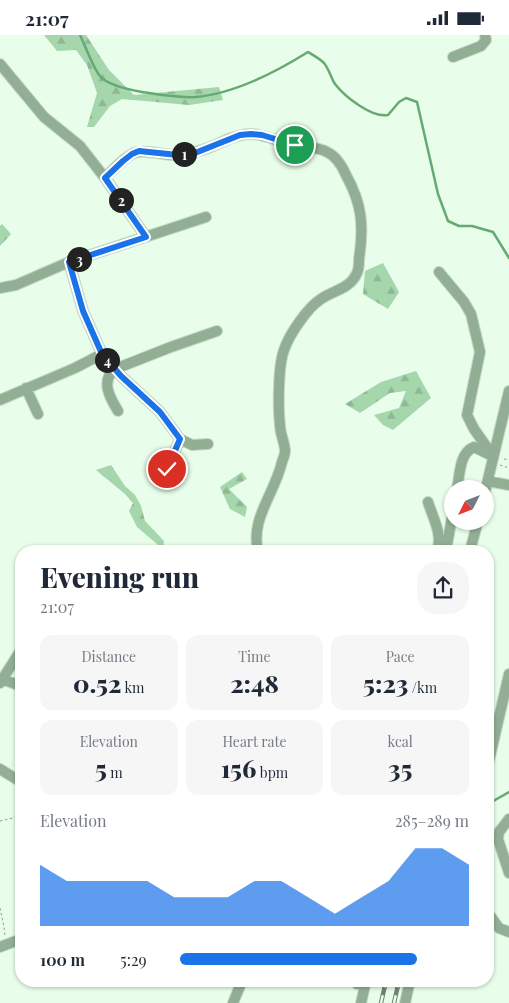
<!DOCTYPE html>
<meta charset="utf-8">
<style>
:root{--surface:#fff;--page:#f6f6f7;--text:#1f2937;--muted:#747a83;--accent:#1a73e8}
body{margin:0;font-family:"Playfair Display",serif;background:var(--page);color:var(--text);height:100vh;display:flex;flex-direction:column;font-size:19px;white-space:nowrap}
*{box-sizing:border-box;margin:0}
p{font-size:16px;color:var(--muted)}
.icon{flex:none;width:28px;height:28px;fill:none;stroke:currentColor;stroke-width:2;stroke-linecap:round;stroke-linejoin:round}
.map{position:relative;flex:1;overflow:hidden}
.details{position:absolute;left:15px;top:510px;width:479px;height:442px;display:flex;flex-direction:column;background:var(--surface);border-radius:20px;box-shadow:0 1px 4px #0004}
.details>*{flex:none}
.needle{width:32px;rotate:228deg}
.tools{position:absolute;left:444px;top:445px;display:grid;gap:10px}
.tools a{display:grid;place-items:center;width:50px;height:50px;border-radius:50%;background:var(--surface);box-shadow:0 1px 4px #0004;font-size:25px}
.pin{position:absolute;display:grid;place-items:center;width:42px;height:42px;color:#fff;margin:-21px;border:2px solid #fff;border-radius:50%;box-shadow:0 1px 5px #0007}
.km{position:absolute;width:25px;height:25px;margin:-12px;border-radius:50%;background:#222;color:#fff;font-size:14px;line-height:25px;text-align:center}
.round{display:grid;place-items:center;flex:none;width:52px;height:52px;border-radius:20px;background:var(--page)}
.headline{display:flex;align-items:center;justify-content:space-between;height:85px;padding:0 25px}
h1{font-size:28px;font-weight:800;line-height:38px}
.metrics{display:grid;grid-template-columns:repeat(3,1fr);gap:8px;height:85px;padding:5px 25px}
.metrics div{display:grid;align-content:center;border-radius:12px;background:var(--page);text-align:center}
.metrics b{font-size:25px;font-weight:800}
.metrics small{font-size:14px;font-weight:400}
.metrics p{font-size:14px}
.chart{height:140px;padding:10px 25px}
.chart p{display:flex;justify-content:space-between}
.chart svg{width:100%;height:90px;margin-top:5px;fill:var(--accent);opacity:.7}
ul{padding:0 25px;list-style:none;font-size:16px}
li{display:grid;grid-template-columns:80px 60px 1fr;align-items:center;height:38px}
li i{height:12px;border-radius:6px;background:var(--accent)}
.status{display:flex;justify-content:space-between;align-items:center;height:35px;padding:0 25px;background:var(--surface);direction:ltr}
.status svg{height:14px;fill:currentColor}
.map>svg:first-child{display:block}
.forest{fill:url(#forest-firs)}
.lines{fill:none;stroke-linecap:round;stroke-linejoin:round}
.stream{stroke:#66aa73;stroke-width:2.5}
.minor-casing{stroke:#c5d8c7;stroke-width:12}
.path{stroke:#91a093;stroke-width:1;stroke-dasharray:2.5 2.5;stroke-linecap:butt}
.minor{stroke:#92af96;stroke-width:10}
.rail-casing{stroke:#748175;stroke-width:4.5}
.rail{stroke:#e8fdea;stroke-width:2.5;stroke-dasharray:8;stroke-linecap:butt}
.route-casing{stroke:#fff;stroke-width:10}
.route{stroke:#1a73e8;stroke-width:6}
</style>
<div class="status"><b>21:07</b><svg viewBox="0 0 49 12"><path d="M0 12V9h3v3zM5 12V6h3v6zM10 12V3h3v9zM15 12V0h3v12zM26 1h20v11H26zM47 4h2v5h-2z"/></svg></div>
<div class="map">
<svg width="509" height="968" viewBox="0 0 509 968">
<defs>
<pattern id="forest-firs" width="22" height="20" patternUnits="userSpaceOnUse" patternTransform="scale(1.25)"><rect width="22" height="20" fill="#a5d6ac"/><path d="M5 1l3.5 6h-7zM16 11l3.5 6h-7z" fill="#8eb894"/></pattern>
</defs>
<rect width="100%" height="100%" fill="#e8fdea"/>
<path class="forest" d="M44 0H86L109 35 134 60 219 52 223 65 189 70 122 64 110 71 94 92H87L97 58 87 30 76 15 57 16Z
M2 189 11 199 0 211V191Z
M383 228 399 257 388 274 363 259 365 236Z
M416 336 431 363 393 395 383 390 374 380 399 373 406 356 390 358 360 378 345 369 381 347Z
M111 430 125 451 135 460 141 471 145 486 164 506 163 514 137 492 129 476 133 468 125 459 96 435Z
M242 437 247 444 229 454 247 472 245 482 230 474 220 452Z"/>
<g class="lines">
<path class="stream" d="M80 0C85 10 93 33 100 41 107 50 131 55 142 57 160 60 177 63 195 62 233 59 276 37 308 17 313 20 320 24 324 28 329 34 331 43 335 49 345 62 372 83 388 80L399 67 406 63 417 67 438 159 448 186 459 191H472L493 197 509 223
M488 769 509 757"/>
<g class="minor-casing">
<path id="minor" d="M453 22 481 11 486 5 485 0
M0 29 44 82 80 111 105 143 146 202
M105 143C114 134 123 123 134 118 143 114 164 120 175 120 192 120 207 114 222 107 256 91 263 103 294 110 306 113 317 111 327 117 336 121 342 131 346 140 362 169 364 190 359 224 359 228 359 234 357 238 350 254 334 255 321 264 307 273 289 300 284 315 278 331 278 373 280 390 280 399 285 408 285 416 285 420 283 424 282 427 275 458 250 484 258 516
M69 227 83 276 102 319 121 341 160 377 180 404 192 410 208 409
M439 237 464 267 471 279 480 317 467 380 474 394 493 421
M0 253 16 250 69 227 206 182
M26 353 38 379
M0 365 75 333 102 319
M118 376C110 363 100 346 115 334L171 312 217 296
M158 445 167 434 180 404
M488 446 509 450
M457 454C460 440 459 418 474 412L490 420
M485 457 509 356
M428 467C433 483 443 500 437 516
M446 516 452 482
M470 516 478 486
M2 644 21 651
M0 648 21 615
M488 730 509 639
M0 734 21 747
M509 784 499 797 498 804 509 838
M488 878 499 893 509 897
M0 912 21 904
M357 949 358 946
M233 968 242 946
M361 968 366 946
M405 968 410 946"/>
</g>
<path class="path" d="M504 424 509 425
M500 430 509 433
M16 767 21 778
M0 786 21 781
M0 873 4 892 5 901"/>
<use href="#minor" class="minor"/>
<g class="rail-casing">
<path id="rail" d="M381 968 386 946
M394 968 399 946"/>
</g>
<use href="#rail" class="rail"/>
</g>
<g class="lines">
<g class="route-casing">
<path id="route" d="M167 434 180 404 160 377 121 341 102 319 83 276 69 227 146 202 105 143 123 126 132 119 139 116 178 120 195 118 240 100 251 99 262 100 295 110"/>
</g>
<use href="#route" class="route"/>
</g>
</svg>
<div class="tools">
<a><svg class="needle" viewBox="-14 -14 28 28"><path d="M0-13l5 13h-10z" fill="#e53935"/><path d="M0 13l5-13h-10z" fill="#747a83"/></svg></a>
</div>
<div class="pin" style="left:295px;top:110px;background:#1e9e55"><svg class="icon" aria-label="arrive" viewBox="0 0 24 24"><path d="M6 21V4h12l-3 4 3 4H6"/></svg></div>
<div class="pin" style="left:167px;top:434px;background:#d93025"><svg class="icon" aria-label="check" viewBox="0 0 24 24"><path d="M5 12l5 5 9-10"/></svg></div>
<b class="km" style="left:184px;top:119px">1</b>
<b class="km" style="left:121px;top:165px">2</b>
<b class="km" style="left:79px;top:224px">3</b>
<b class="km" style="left:107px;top:325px">4</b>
<section class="details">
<div class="headline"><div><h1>Evening run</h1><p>21:07</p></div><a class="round"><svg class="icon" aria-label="share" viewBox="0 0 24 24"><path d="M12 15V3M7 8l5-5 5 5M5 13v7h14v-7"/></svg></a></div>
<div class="metrics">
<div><p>Distance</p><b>0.52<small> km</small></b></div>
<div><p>Time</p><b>2:48</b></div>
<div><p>Pace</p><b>5:23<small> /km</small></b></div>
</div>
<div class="metrics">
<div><p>Elevation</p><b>5<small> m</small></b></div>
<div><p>Heart rate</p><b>156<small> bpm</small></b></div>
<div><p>kcal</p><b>35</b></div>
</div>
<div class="chart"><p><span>Elevation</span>285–289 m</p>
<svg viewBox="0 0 160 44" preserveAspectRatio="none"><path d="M0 44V14L10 22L20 22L30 22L40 22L50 30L60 30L70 30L80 22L90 22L100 30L110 38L120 30L130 22L140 6L150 6L160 14V44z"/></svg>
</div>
<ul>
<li><b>100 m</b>5:29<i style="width:82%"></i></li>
</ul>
</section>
</div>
